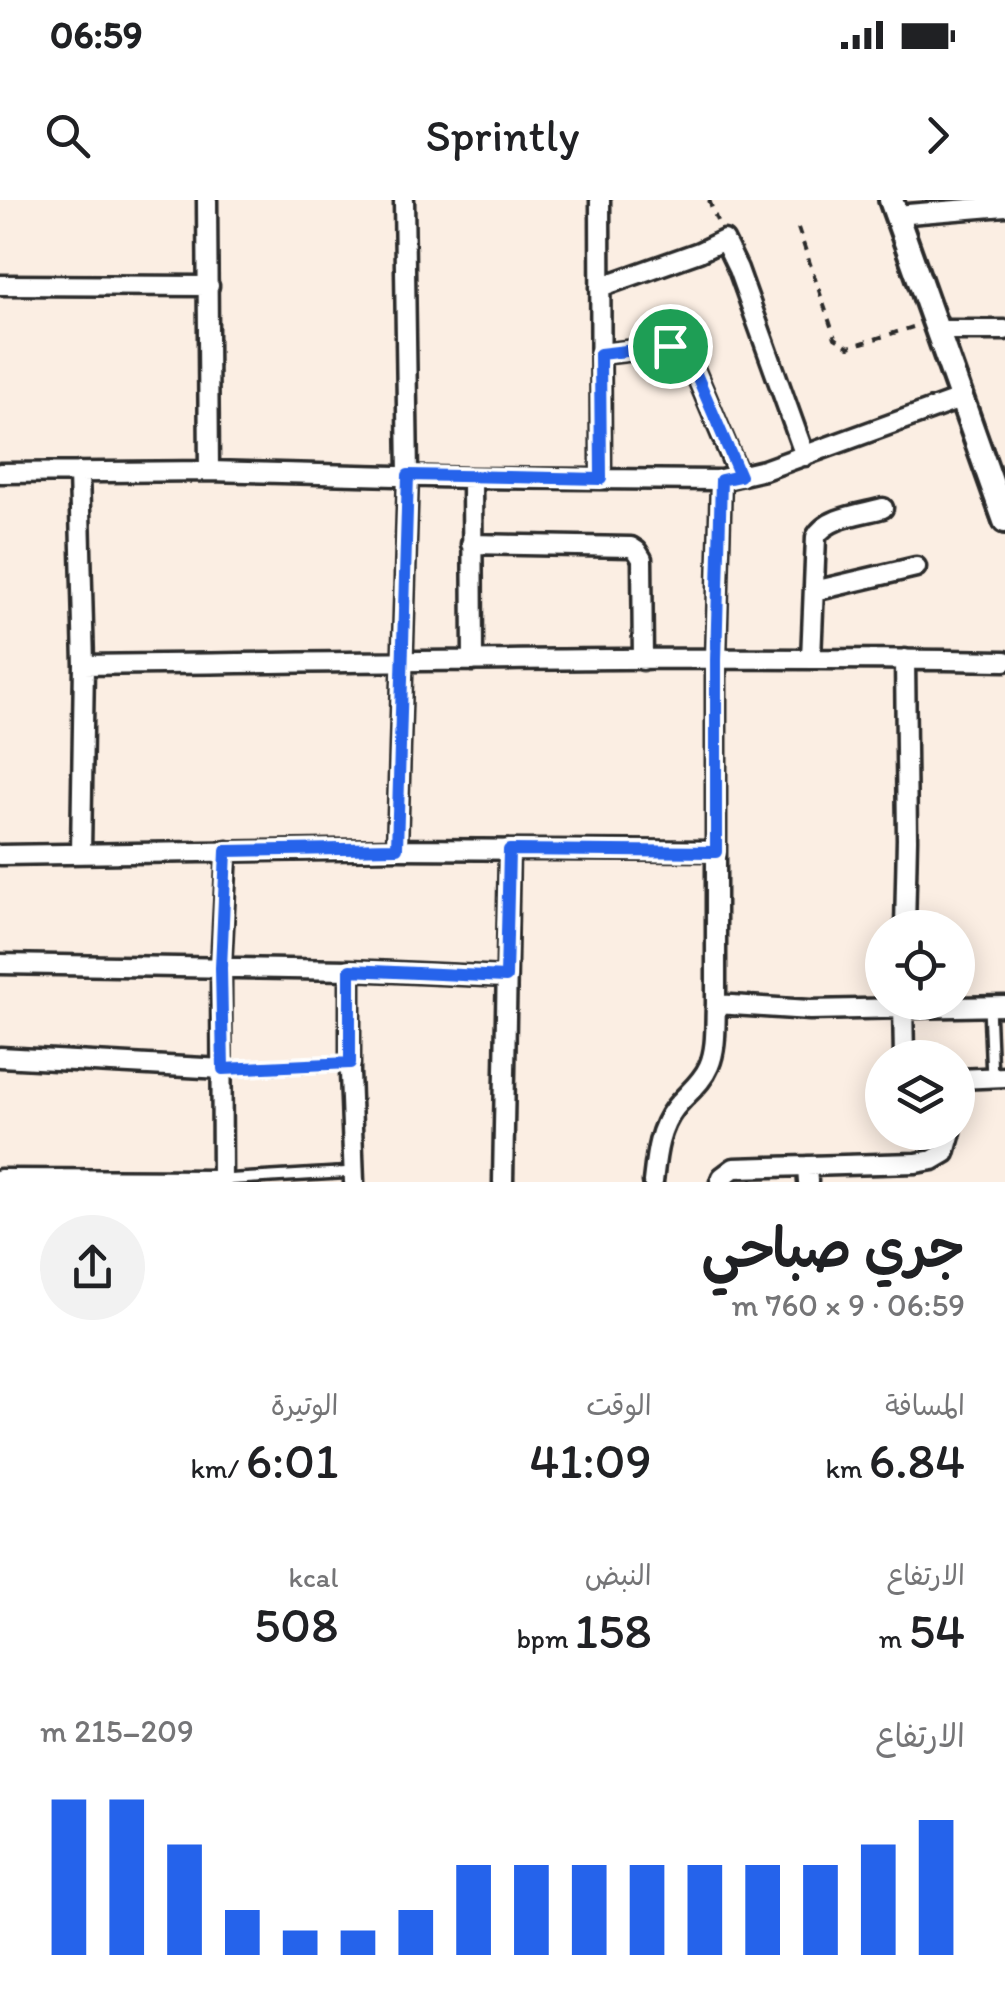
<!DOCTYPE html>
<html lang="ar">
<meta charset="utf-8">
<style>
:root{--surface:#fff;--page:#f2f2f2;--text:#202124;--muted:#757577;--accent:#2563eb}
body{margin:0;font-family:Itim,"Playpen Sans Arabic",sans-serif;background:var(--page);color:var(--text);direction:rtl;height:100vh;display:flex;flex-direction:column;font-size:38px;white-space:nowrap}
*{box-sizing:border-box;margin:0}
p{font-size:32px;color:var(--muted)}
.icon{flex:none;width:55px;height:55px;fill:none;stroke:currentColor;stroke-width:2;stroke-linecap:round;stroke-linejoin:round}
.map{position:relative;height:982px;overflow:hidden;direction:ltr}
.details{display:flex;flex-direction:column;background:var(--surface);flex:1}
.details>*{flex:none}
.tools{position:absolute;left:865px;top:710px;display:grid;gap:20px}
.tools a{display:grid;place-items:center;width:110px;height:110px;border-radius:50%;background:var(--surface);box-shadow:0 5px 25px #0003;font-size:50px}
.pin{position:absolute;display:grid;place-items:center;width:85px;height:85px;color:#fff;margin:-42px;border:5px solid #fff;border-radius:50%;box-shadow:0 2px 10px #0007}
.round{display:grid;place-items:center;flex:none;width:105px;height:105px;border-radius:52px;background:var(--page)}
.overview{display:flex;align-items:center;justify-content:space-between;height:170px;padding:0 40px}
h1{font-size:55px;font-weight:600;line-height:75px}
.stats{display:grid;grid-template-columns:repeat(3,1fr);gap:15px;height:170px;padding:10px 40px}
.stats div{display:grid;align-content:center}
.stats b{font-size:50px;font-weight:600}
.stats small{font-size:28px;font-weight:400}
.stats p{font-size:28px}
.chart{height:280px;padding:20px 40px}
.chart p{display:flex;justify-content:space-between}
.chart svg{width:100%;height:180px;margin-top:10px;stroke:var(--accent);stroke-width:6}
.status{display:flex;justify-content:space-between;align-items:center;height:70px;padding:0 50px;background:var(--surface);direction:ltr}
.status svg{height:28px;fill:currentColor}
header{display:flex;justify-content:space-between;align-items:center;height:130px;padding:0 40px;background:var(--surface);font-size:45px;font-weight:600}
.map>svg:first-child{display:block}
.lines{fill:none;stroke-linecap:round;stroke-linejoin:round}
.service-casing{stroke:#2b2b2b;stroke-width:16}
.minor-casing{stroke:#2b2b2b;stroke-width:25}
.tertiary-casing{stroke:#2b2b2b;stroke-width:30}
.path{stroke:#2b2b2b;stroke-width:4;stroke-dasharray:8 8;stroke-linecap:butt}
.service{stroke:#fff;stroke-width:9}
.minor{stroke:#fff;stroke-width:18}
.tertiary{stroke:#fff;stroke-width:22}
.route-casing{stroke:#fff;stroke-width:20}
.route{stroke:#2563eb;stroke-width:12}
</style>
<div class="status"><b>06:59</b><svg viewBox="0 0 49 12"><path d="M0 12V9h3v3zM5 12V6h3v6zM10 12V3h3v9zM15 12V0h3v12zM26 1h20v11H26zM47 4h2v5h-2z"/></svg></div>
<header><svg class="icon" aria-label="forward" viewBox="0 0 24 24"><path d="M9 5l7 7-7 7"/></svg>Sprintly<svg class="icon" aria-label="search" viewBox="0 0 24 24"><circle cx="10" cy="10" r="6"/><path d="M15 15l6 6"/></svg></header>
<div class="map">
<svg width="1005" height="982" viewBox="0 0 1005 982">
<rect width="100%" height="100%" fill="#fbeee3"/>
<filter id="ink" filterUnits="userSpaceOnUse"><feTurbulence type="fractalNoise" baseFrequency=".01" numOctaves="2"/><feDisplacementMap in="SourceGraphic" scale="20" xChannelSelector="R" yChannelSelector="G"/><feConvolveMatrix kernelMatrix="1 2 1 2 8 2 1 2 1" color-interpolation-filters="sRGB"/></filter>
<g filter="url(#ink)">
<g class="lines">
<g class="service-casing">
<path id="service" d="M989 806 992 878
M223 869 350 863
M222 980 354 972"/>
</g>
<g class="minor-casing">
<path id="minor" d="M207 0 209 271
M600 0 601 279
M896 15 1005 6
M0 85 209 86
M600 87 699 52 724 40 738 69 805 256
M936 130H1005
M601 154 670 146 685 154 694 169 739 276
M79 272 84 465 81 653
M0 273 209 271 472 278 721 280 764 270 960 199
M472 278 473 461
M471 344 631 347 637 351 642 359 643 460
M814 391 916 367
M811 459 816 337C826 317 862 314 883 308
M905 459 907 639 905 728
M84 465C391 462 698 455 1005 461
M397 649 408 275 404 0
M0 655 397 649 716 651
M0 764 350 770 506 777
M350 770V872L354 982
M903 802 904 858
M716 804 810 810 1005 806
M0 857 223 869
M958 879 1005 877
M0 979 222 980
M222 982 221 768 227 651
M503 982 509 651
M653 982C656 956 658 930 675 908 686 894 702 883 709 866 717 848 715 824 716 804V460L721 280
M720 982 722 977 734 968 807 966
M808 982 807 966 916 963 933 960 945 953 951 932"/>
</g>
<g class="tertiary-casing">
<path id="tertiary" d="M891 0 1005 321"/>
</g>
<path class="path" d="M709 0 717 21
M798 28 835 138 849 147 913 127"/>
<use href="#service" class="service"/>
<use href="#minor" class="minor"/>
<use href="#tertiary" class="tertiary"/>
</g>
</g>
<g class="lines" filter="url(#ink)">
<g class="route-casing">
<path id="route" d="M670 146 685 154 694 169 740 276 721 280 716 460V652L509 650 506 777 350 770V863L223 869 221 768 226 651 397 648 408 275 601 279 600 154Z"/>
</g>
<use href="#route" class="route"/>
</g>
</svg>
<div class="tools">
<a><svg class="icon" aria-label="locate" viewBox="0 0 24 24"><circle cx="12" cy="12" r="6"/><path d="M12 2v4M12 18v4M2 12h4M18 12h4"/></svg></a>
<a><svg class="icon" aria-label="layers" viewBox="0 0 24 24"><path d="M12 4l9 5-9 5-9-5zM3 14l9 5 9-5"/></svg></a>
</div>
<div class="pin" style="left:670px;top:146px;background:#1e9e55"><svg class="icon" aria-label="arrive" viewBox="0 0 24 24"><path d="M6 21V4h12l-3 4 3 4H6"/></svg></div>
</div>
<section class="details">
<div class="overview"><div><h1>جري صباحي</h1><p>06:59 · 9 × 760 m</p></div><a class="round"><svg class="icon" aria-label="share" viewBox="0 0 24 24"><path d="M12 15V3M7 8l5-5 5 5M5 13v7h14v-7"/></svg></a></div>
<div class="stats">
<div><p>المسافة</p><b>6.84<small> km</small></b></div>
<div><p>الوقت</p><b>41:09</b></div>
<div><p>الوتيرة</p><b>6:01<small> /km</small></b></div>
</div>
<div class="stats">
<div><p>الارتفاع</p><b>54<small> m</small></b></div>
<div><p>النبض</p><b>158<small> bpm</small></b></div>
<div><p>kcal</p><b>508</b></div>
</div>
<div class="chart"><p><span>الارتفاع</span>209–215 m</p>
<svg viewBox="0 0 160 44" preserveAspectRatio="none"><path d="M5 44V6M15 44V6M25 44V17M35 44V33M45 44V38M55 44V38M65 44V33M75 44V22M85 44V22M95 44V22M105 44V22M115 44V22M125 44V22M135 44V22M145 44V17M155 44V11"/></svg>
</div>
</section>
